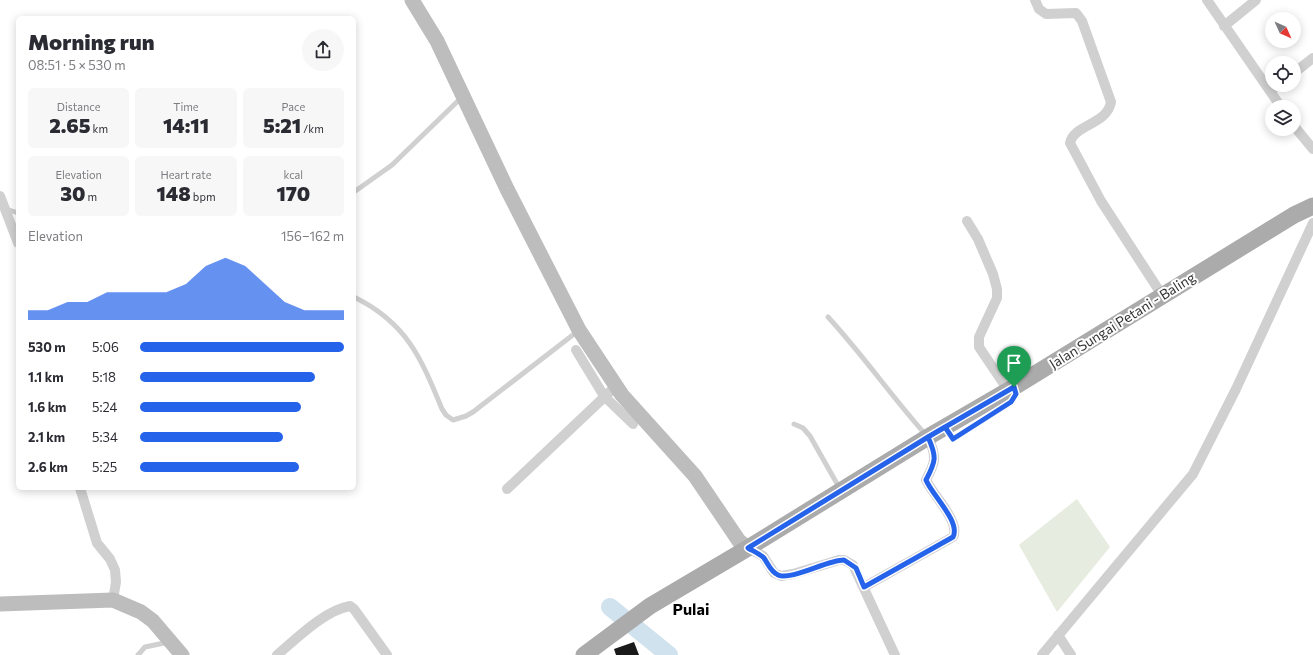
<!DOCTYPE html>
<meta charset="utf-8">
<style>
:root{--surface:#fff;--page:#f7f7f7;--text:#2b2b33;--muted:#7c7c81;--accent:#2563eb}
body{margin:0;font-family:Commissioner,sans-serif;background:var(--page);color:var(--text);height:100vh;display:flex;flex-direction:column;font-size:15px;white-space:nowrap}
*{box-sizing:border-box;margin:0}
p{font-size:13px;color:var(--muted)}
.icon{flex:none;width:22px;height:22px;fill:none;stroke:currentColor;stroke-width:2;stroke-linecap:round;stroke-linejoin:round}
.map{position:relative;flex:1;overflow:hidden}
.drawer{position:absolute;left:16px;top:16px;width:340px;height:474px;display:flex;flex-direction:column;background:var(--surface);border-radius:6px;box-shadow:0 2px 10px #0003}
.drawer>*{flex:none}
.needle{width:26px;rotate:135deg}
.fabs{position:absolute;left:1265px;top:12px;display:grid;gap:8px}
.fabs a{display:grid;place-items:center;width:36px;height:36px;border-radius:50%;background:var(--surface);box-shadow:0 2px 10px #0003;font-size:20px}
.pin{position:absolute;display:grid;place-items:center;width:34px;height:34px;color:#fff;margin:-41px -17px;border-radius:50% 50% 50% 0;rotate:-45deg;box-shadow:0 0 4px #0007}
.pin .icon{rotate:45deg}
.round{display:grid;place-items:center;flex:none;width:42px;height:42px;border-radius:21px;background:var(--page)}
.head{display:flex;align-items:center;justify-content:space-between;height:68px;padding:0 12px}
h1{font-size:22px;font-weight:800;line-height:30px}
.metrics{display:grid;grid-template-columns:repeat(3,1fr);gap:6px;height:68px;padding:4px 12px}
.metrics div{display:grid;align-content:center;border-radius:6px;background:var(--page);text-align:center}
.metrics b{font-size:20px;font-weight:800}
.metrics small{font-size:11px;font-weight:400}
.metrics p{font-size:11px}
.chart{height:112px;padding:8px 12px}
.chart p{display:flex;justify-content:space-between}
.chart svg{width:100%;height:72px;margin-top:4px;fill:var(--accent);opacity:.7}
ul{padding:0 12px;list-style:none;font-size:13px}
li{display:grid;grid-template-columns:64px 48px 1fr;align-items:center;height:30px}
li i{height:10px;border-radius:5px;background:var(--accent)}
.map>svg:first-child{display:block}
.green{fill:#e6ecdf}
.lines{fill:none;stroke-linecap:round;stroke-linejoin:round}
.river{stroke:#cfe2ee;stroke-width:18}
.building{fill:#1a1a1a}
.lane{stroke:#d0d0d0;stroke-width:5}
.street{stroke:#d0d0d0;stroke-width:10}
.secondary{stroke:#bdbdbd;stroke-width:15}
.primary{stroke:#ababab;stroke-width:17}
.route-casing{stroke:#fff;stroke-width:8}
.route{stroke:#2563eb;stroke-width:5}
.labels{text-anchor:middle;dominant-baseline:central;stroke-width:4;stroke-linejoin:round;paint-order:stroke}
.street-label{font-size:14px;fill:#333;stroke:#fff}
.quarter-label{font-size:16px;font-weight:bold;fill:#000;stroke:#fff}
</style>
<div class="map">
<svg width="1313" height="655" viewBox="0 0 1313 655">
<rect width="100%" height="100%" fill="#fff"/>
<path class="green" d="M1077 499 1110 547 1057 612 1019 545Z"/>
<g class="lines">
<path class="river" d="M610 607 669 655"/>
</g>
<path class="building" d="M634 642 639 655H616L614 649Z"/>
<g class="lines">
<path class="lane" d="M354 192 392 165 461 98
M6 209 18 213
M354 297C407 323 421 358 442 409L446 415 453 420 466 416 473 412 578 331
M828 317C863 355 892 397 926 435
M794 424 803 428 810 436 840 489
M947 429 953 439 1011 402 1016 394V390
M138 655 145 647 169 642"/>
<path class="street" d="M1035 0 1039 9 1046 14 1076 13 1082 21 1111 102C1107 125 1074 124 1070 143L1101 201 1162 295
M1207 0 1281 107
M1224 26 1256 0
M1294 73 1313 58
M1270 91 1278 85
M1294 126 1313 149
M0 196 18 243
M967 221 978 239 993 274 997 289V298L979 337V347L1008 390
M576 350 604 396 633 424
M80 488 97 543 110 559 115 570 116 582 113 600
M507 489 616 386
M748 548 763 556 774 573 781 576 793 574 839 560H844L853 565 895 655
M864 587 953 537C961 522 932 494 926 480 936 461 937 457 928 437
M1058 635 1071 655
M277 655C296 639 325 610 350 606L354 609 387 655
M1042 655 1193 474 1236 389 1313 223"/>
<path class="secondary" d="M412 0 437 41 507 189 579 330 622 395 695 476 739 541 748 548
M0 604 113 600 141 612 153 621 182 655"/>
<path class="primary" d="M584 655 650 606 748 548 928 437 1014 387 1294 215 1313 206"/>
</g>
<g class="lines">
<g class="route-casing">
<path id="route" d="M1014 387 928 437 748 548C753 551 760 554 764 558 768 564 771 572 778 575 791 581 827 560 844 560L856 568 864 587 953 537C961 522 932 495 926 480 936 461 937 457 928 437L945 427 953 439 1011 402 1016 394 1014 387"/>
</g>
<use href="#route" class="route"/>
</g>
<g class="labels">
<g class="street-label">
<text transform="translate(1122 320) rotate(-32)">Jalan Sungai Petani - Baling</text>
</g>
<g class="quarter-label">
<text x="691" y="608">Pulai</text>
</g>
</g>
</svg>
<div class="fabs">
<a><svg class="needle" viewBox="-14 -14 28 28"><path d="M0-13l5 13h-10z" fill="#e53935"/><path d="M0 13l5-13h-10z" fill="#7c7c81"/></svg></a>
<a><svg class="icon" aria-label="locate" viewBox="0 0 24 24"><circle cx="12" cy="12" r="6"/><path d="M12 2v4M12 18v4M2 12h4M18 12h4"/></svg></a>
<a><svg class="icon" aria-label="layers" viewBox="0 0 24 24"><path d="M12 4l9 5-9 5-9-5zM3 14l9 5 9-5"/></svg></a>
</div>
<div class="pin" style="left:1014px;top:387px;background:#1e9e55"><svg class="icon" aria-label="arrive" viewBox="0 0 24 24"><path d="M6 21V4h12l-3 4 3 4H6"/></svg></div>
<section class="drawer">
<div class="head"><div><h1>Morning run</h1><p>08:51 · 5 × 530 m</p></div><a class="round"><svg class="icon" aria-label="share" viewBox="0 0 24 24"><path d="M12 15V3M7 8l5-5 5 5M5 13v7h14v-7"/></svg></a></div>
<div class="metrics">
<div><p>Distance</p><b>2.65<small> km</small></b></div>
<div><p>Time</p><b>14:11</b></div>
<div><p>Pace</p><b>5:21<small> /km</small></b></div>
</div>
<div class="metrics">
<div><p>Elevation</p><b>30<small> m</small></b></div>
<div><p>Heart rate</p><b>148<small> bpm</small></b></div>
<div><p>kcal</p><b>170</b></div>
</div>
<div class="chart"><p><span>Elevation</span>156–162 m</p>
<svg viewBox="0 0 160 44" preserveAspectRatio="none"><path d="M0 44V38L10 38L20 33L30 33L40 27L50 27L60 27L70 27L80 22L90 11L100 6L110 11L120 22L130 33L140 38L150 38L160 38V44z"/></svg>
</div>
<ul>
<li><b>530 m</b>5:06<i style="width:100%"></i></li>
<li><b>1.1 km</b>5:18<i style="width:86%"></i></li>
<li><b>1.6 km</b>5:24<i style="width:79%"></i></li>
<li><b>2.1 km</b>5:34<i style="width:70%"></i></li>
<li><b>2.6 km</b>5:25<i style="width:78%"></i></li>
</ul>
</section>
</div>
